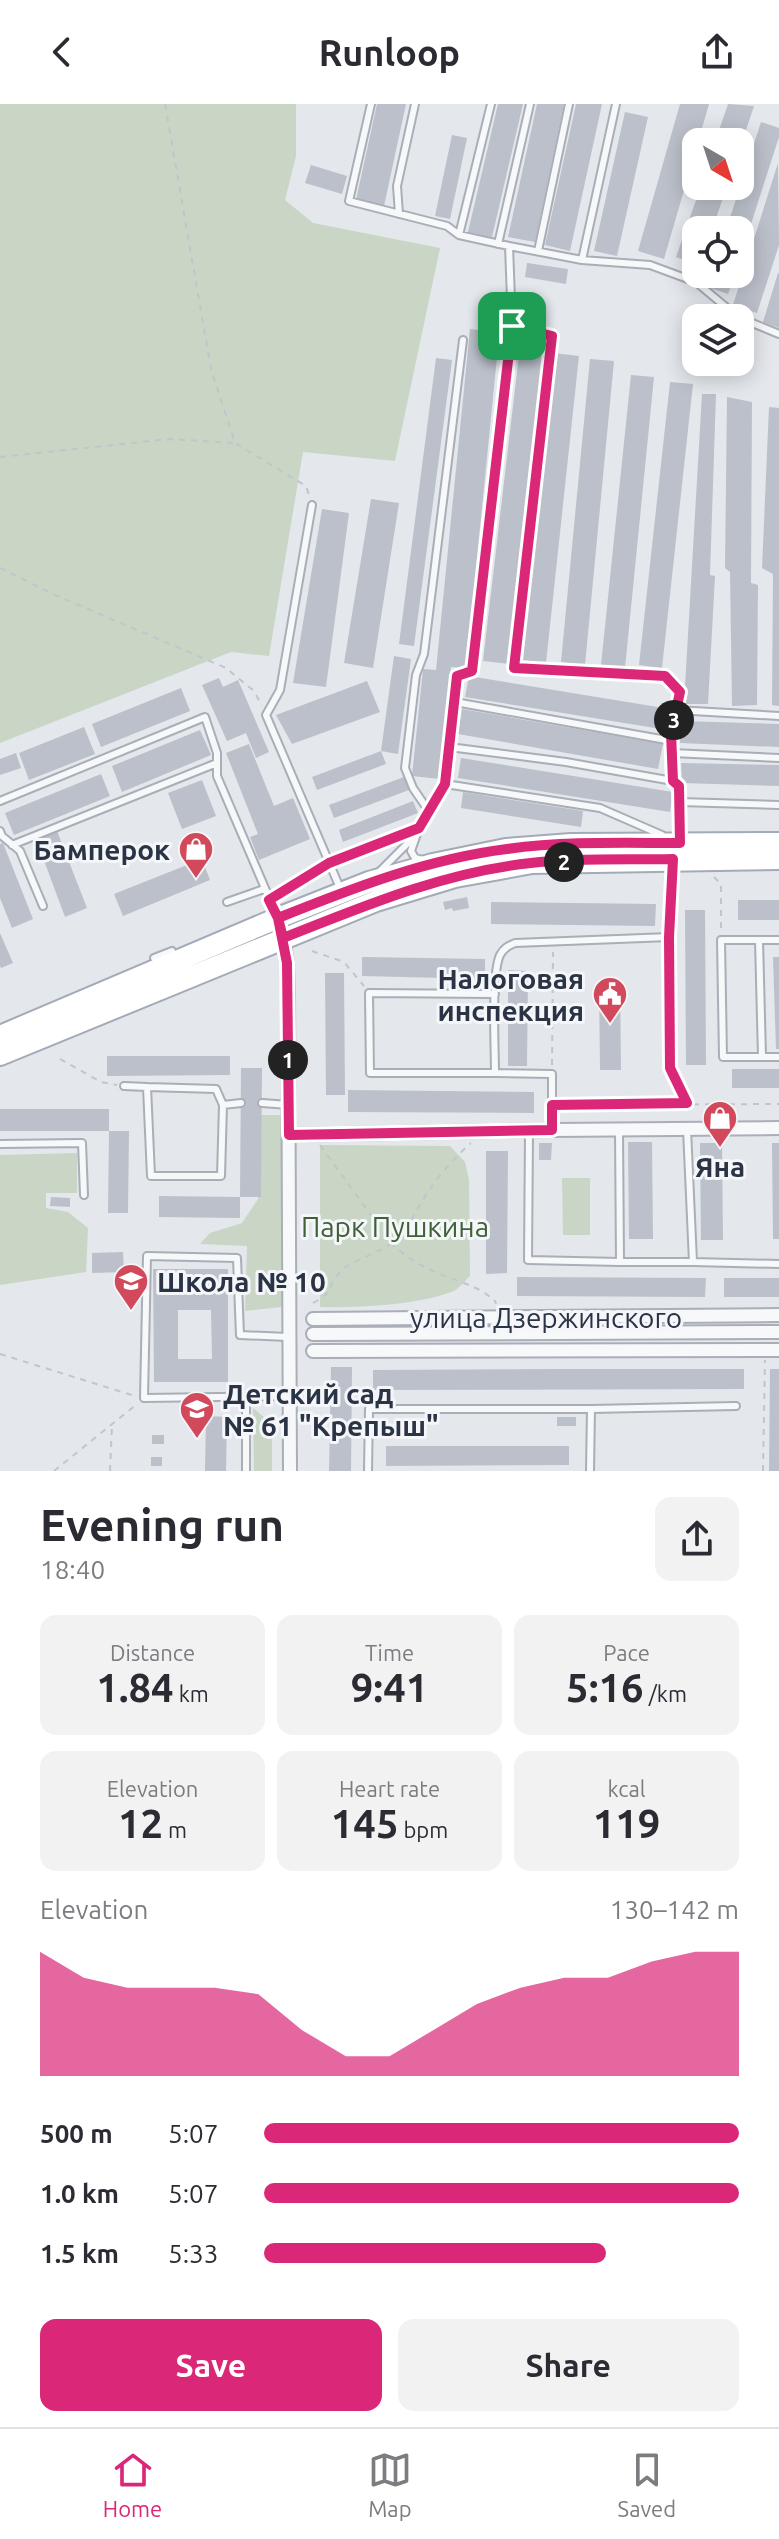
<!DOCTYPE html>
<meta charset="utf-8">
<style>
:root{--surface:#fff;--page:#f2f2f3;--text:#2b2b33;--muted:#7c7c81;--line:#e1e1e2;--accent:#db2777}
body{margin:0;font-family:Ubuntu,sans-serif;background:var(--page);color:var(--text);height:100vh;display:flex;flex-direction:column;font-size:30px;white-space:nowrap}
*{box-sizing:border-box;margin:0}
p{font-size:26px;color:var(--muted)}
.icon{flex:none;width:44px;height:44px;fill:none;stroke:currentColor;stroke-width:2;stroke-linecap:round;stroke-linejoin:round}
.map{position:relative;height:1367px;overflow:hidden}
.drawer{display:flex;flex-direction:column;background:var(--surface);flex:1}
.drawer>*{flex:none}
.needle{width:52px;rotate:141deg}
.fabs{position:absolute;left:682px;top:24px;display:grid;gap:16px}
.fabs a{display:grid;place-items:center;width:72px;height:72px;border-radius:16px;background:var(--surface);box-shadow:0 4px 20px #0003;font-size:40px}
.pin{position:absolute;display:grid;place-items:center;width:68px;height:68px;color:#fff;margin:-34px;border-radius:16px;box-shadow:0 4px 12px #0006}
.km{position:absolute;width:40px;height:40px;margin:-20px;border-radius:50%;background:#222;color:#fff;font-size:22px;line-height:40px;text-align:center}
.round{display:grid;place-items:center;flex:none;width:84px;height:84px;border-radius:16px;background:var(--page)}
.headline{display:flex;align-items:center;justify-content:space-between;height:136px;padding:0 40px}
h1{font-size:44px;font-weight:700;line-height:60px}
.metrics{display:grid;grid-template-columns:repeat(3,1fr);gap:12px;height:136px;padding:8px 40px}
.metrics div{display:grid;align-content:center;border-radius:16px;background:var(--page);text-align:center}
.metrics b{font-size:40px;font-weight:700}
.metrics small{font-size:22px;font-weight:400}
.metrics p{font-size:22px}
.chart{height:224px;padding:16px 40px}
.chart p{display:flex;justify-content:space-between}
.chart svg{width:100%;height:144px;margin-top:8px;fill:var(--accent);opacity:.7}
.cta{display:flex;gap:16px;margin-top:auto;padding:16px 40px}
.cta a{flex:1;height:92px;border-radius:16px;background:var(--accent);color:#fff;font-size:32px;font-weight:700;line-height:92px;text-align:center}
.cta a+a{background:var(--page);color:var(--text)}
ul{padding:0 40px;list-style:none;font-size:26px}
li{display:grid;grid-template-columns:128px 96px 1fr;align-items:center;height:60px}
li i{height:20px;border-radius:10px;background:var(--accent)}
header{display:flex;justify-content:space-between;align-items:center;height:104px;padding:0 40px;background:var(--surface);font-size:36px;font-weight:700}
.dock{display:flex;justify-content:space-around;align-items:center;height:112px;border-top:2px solid var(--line);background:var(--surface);font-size:22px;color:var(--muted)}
.dock a{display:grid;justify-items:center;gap:4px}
.dock .selected{color:var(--accent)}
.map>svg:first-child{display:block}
.green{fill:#c9d6c5}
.building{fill:#bbc0ca;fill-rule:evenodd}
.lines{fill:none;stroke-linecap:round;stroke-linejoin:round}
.lane-casing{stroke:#a9aeb7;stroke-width:10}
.street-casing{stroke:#a9aeb7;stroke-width:16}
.primary-casing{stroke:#a3abb8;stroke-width:24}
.path{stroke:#c2c5cb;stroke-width:2;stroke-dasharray:6 6;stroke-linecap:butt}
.lane{stroke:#f7f8fa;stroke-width:6}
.street{stroke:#f7f8fa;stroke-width:12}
.primary{stroke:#fff;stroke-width:20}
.route-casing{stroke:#fff;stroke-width:16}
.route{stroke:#db2777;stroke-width:10}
.labels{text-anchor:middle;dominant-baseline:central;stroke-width:6;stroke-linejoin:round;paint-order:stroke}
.poi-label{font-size:28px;font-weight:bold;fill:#2b3445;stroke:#f4f6f9;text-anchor:end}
.park-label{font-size:28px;fill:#3f6138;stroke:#f4f6f9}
.street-label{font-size:28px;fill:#2b3445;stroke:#f4f6f9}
</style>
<header><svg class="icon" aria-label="back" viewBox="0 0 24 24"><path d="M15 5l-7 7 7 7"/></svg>Runloop<svg class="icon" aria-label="share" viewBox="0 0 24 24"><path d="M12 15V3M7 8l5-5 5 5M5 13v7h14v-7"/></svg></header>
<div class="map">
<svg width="779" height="1367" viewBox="0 0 779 1367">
<rect width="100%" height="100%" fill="#e4e7ec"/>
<path class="green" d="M0 0H296V52L285 96 313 119 440 144 395 357 303 348 269 552 231 548 0 639Z
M259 1011H284L282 1203 245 1207 247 1142 200 1140 210 1129 242 1119 258 1095Z
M320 1041 450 1042 465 1058 469 1076 470 1172C464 1178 458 1186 451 1188 418 1201 355 1204 320 1203Z
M77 1049V1089H46V1104L68 1108 88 1124 86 1168 0 1181V1051Z
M562 1074H590V1131H563Z
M253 1304 272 1320V1367H254Z"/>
<path class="building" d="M377 0H406L384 102 356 96Z
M498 0H523L492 133 468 128Z
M537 0H564L535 138 508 133Z
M576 0H602L570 147 545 141Z
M680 0H709L698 38H696V45L664 155 638 147Z
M728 0 754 2 742 38H715Z
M625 8 648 13 617 152 594 147Z
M761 18 779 24V33L741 151 740 126H726Z
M452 31 467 34 450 115 435 112Z
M778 59 779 141 757 209 733 201Z
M311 61 347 72 342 90 305 79Z
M701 82H727L712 126H696V160L676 153Z
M527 159 568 165 566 180 525 173Z
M778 169H779V224L763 218Z
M711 170H735L728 190 707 183Z
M488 222 500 223 466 564 451 563 440 675 412 672 423 565 436 566 470 225 488 227Z
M521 234 548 237 510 560 483 557Z
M554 249 579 252 546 559 520 556Z
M436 254 452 256 414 542 399 540Z
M590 255 614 257 585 561 561 558Z
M631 271 654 273 625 564 601 561Z
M670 278 693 280 662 564 639 561Z
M702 290H716L710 471 715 472 708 600H684Z
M727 293 752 298 751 479 758 481 757 601 732 602 730 468 725 464Z
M769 303 779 304V602L772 601 773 470 762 464Z
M371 395 399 399 373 564 344 559Z
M322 405 349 409 326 583 293 579Z
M394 552 411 555 398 650 381 647Z
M469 572 670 605 667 626 465 593Z
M219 574 223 583 238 576 269 648 256 654 246 629 227 637 202 581Z
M367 577 380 608 292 640 276 611Z
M181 584 190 607 101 643 92 620Z
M462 605 663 640 658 665 458 630Z
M681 617 779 620V643L680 639Z
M84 623 95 650 29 676 19 649Z
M200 626 211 651 122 688 112 662Z
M249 640 274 702 293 694 310 735 259 756 250 733 258 730 226 649Z
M381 647 386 660 317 686 312 673Z
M16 649 21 664 0 671V655Z
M461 654 673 688 670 708 458 674Z
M681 659 779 661V682L682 679Z
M101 670 110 692 14 731 5 709Z
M404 673 409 686 334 714 329 701Z
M202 676 216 712 182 725 168 689Z
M463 688 583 707 581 723 461 704Z
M413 697 418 709 343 738 339 726Z
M57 727 87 804 65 813 36 735Z
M3 739 33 815 12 824 0 794V740Z
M202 755 210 776 123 812 114 790Z
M467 793 469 804 453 807 452 804 445 806 443 798Z
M738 796H779V816H738Z
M491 798 656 800 655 822 491 820Z
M685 806H705L706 961H686Z
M0 829 13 859 1 864 0 862Z
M362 853 485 855V875L362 872Z
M773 853H779V945H776Z
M508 866 528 867 527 962H508Z
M325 869H344L345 991H326Z
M599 876H620L621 966H600Z
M107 952H230V971L107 972Z
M241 964H262L261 1093H240Z
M732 965H779V984H732Z
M348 986 534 988V1009L348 1008Z
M0 1005H109V1027H0Z
M109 1027H129L128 1109H108Z
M628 1038H652L653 1135H629Z
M539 1039H552L551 1056H539Z
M700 1039H722L723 1136H701Z
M772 1039H779V1135H773Z
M486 1047H508L507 1169 486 1170Z
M159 1092 240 1093V1114L159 1113Z
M51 1093 70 1094V1103L50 1102Z
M123 1148 124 1168 92 1169V1149Z
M153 1165H228V1278H154ZM178 1206H211L212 1255H178Z
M517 1173 706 1174 705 1193 517 1192Z
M724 1174H779V1193H724Z
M331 1263H352L351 1367H329Z
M557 1265H744V1285L373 1286V1266Z
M770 1265H779V1367H769Z
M206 1312 227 1313 226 1367H205Z
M557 1313H576V1322H557Z
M152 1331H164V1340H152Z
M386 1342H569V1361L386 1362Z
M151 1353H162V1362H151Z"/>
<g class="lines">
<g class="lane-casing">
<path id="lane" d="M371 0 349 97 447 122 459 131 509 142 512 222
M399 110 397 82 415 0
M459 131 491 0
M498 140 530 0
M509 142 582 156 650 161 696 178 739 214
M538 147 569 0
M582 156 616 0
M740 214 779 230
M312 401 280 586 266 611 340 784
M455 598 672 637
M676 606 779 612
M449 643 566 658 673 677
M672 649 779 654
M445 680 600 704 662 731
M0 697 205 613 217 649V672L276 810
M680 698 779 701
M428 706 413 684 405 664 416 571 424 550 463 236
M0 727 2 732 20 747 43 802
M12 741 217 659
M423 756 415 754 411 747 419 724 445 680 457 572 472 567 512 222 552 232 514 564 665 572 680 588 671 629 673 677 679 682 680 736
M380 767 412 735
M269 796 329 759 419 724
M227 798 264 785
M759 836H721L723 953H762
M779 836H759L762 953H779
M154 854 172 847 175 853
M495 890 369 889 370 969H495
M124 982 147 983
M147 983 216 985 223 1001 221 1072H151Z
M262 999 289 1001
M223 1001 241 999
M552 1026V970L495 969C495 943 491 871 500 851 504 844 508 842 515 839L669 833 673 761
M619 1026 620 1158H693L687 1025
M529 1028 528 1156 620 1158
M0 1040 82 1039 84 1091
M693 1158 779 1160
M288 1233 240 1231 237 1154 147 1152 144 1294 290 1292
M246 1366V1293
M368 1367 369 1305H591
M590 1367 591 1305 736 1302"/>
</g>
<g class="street-casing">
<path id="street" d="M283 834 287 859 288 890 290 1367
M289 1031 552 1026 779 1024
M313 1215 779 1211
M313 1230 779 1228
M313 1247 779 1246"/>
</g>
<g class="primary-casing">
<path id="primary" d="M0 932 278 814 369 778 433 760 506 745 571 740 779 739
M0 951 376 797 455 773 532 759 779 755"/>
</g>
<path class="path" d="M165 0 211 265 235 339 306 382 309 391
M0 353 170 335 234 339
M0 464 53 490 226 564 254 587 262 602
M714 773 721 780V828
M669 840 670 964 686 998
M312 847 344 858 364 882
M60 955 101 978 117 981
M552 961 553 848
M561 1001 779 1000
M320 1041 391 1139C407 1155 429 1167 451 1174 470 1182 479 1183 495 1197L496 1200
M313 1199C335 1188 327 1181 340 1168 351 1156 379 1150 394 1137 411 1122 417 1103 430 1085 441 1069 456 1052 471 1039
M0 1250 135 1292
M54 1367 137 1300
M110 1367 112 1321
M763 1367 765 1256"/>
<use href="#lane" class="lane"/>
<use href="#street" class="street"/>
<use href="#primary" class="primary"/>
</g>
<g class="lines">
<g class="route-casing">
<path id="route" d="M512 222 472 567 457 572 445 680 419 724 329 759 269 796 278 814 287 859 289 1031 552 1026V1001L687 999 670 964 669 833 673 755C626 756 578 754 531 759 444 768 364 802 283 834L278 814C353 784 427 755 507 745 564 737 622 739 680 739L679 682 673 677 671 629 680 588 665 572 514 564 552 232 512 222"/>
</g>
<use href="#route" class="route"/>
</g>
<defs>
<g id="shop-pin" transform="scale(1.8)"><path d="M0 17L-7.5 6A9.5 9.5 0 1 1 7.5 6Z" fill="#d1495b" stroke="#f4f6f9"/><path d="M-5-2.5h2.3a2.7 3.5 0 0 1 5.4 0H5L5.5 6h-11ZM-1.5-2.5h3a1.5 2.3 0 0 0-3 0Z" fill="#fff"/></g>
<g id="civic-pin" transform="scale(1.8)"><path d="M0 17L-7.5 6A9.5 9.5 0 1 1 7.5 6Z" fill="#d1495b" stroke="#f4f6f9"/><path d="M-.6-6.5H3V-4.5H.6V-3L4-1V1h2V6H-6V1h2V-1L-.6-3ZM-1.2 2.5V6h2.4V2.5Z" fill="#fff"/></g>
<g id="school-pin" transform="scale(1.8)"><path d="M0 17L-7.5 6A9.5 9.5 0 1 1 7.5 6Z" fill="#d1495b" stroke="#f4f6f9"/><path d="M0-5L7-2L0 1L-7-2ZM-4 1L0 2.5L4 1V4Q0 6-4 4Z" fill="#fff"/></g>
</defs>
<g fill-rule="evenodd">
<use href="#shop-pin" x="196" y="745"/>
<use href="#civic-pin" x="610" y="890"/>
<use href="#shop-pin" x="720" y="1014"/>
<use href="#school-pin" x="131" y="1177"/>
<use href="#school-pin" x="197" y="1305"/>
</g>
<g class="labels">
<g class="poi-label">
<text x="170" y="745">Бамперок</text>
<text x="584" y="874">Налоговая<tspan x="584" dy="32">инспекция</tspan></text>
<text x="720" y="1062" text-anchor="middle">Яна</text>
<text x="157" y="1177" text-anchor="start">Школа № 10</text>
<text x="223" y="1289" text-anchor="start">Детский сад<tspan x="223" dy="32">№ 61 "Крепыш"</tspan></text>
</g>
<g class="park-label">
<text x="395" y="1122">Парк Пушкина</text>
</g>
<g class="street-label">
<text x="546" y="1213">улица Дзержинского</text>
</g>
</g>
</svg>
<div class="fabs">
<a><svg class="needle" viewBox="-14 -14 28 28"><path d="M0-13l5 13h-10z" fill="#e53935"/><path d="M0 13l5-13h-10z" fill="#7c7c81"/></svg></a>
<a><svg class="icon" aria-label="locate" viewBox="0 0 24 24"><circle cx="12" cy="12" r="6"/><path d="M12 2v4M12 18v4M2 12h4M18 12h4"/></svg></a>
<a><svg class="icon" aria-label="layers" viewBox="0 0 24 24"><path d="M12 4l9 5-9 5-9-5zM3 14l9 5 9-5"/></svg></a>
</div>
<div class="pin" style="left:512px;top:222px;background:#1e9e55"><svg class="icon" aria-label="arrive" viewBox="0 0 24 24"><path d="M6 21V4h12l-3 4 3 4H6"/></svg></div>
<b class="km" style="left:288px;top:956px">1</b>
<b class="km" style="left:564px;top:758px">2</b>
<b class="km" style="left:674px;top:616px">3</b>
</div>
<section class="drawer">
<div class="headline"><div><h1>Evening run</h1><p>18:40</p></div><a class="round"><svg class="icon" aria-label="share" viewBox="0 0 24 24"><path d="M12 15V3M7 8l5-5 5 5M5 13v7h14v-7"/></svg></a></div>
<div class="metrics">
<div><p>Distance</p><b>1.84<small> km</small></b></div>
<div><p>Time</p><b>9:41</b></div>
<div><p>Pace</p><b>5:16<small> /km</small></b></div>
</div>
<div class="metrics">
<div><p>Elevation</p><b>12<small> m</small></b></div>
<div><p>Heart rate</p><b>145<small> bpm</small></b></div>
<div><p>kcal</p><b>119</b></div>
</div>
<div class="chart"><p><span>Elevation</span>130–142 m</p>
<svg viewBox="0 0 160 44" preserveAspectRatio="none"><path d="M0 44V6L10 14L20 17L30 17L40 17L50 19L60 30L70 38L80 38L90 30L100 22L110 17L120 14L130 14L140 9L150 6L160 6V44z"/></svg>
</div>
<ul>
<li><b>500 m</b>5:07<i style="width:100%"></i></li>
<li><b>1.0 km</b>5:07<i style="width:100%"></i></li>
<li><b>1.5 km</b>5:33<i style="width:72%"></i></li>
</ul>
<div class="cta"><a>Save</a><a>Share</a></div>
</section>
<nav class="dock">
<a class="selected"><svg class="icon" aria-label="home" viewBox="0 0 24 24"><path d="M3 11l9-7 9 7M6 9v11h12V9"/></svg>Home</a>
<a><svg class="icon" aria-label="map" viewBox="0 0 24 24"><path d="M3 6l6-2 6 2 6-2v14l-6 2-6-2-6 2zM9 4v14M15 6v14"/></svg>Map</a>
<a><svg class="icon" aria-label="saved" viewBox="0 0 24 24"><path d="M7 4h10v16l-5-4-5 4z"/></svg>Saved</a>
</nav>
